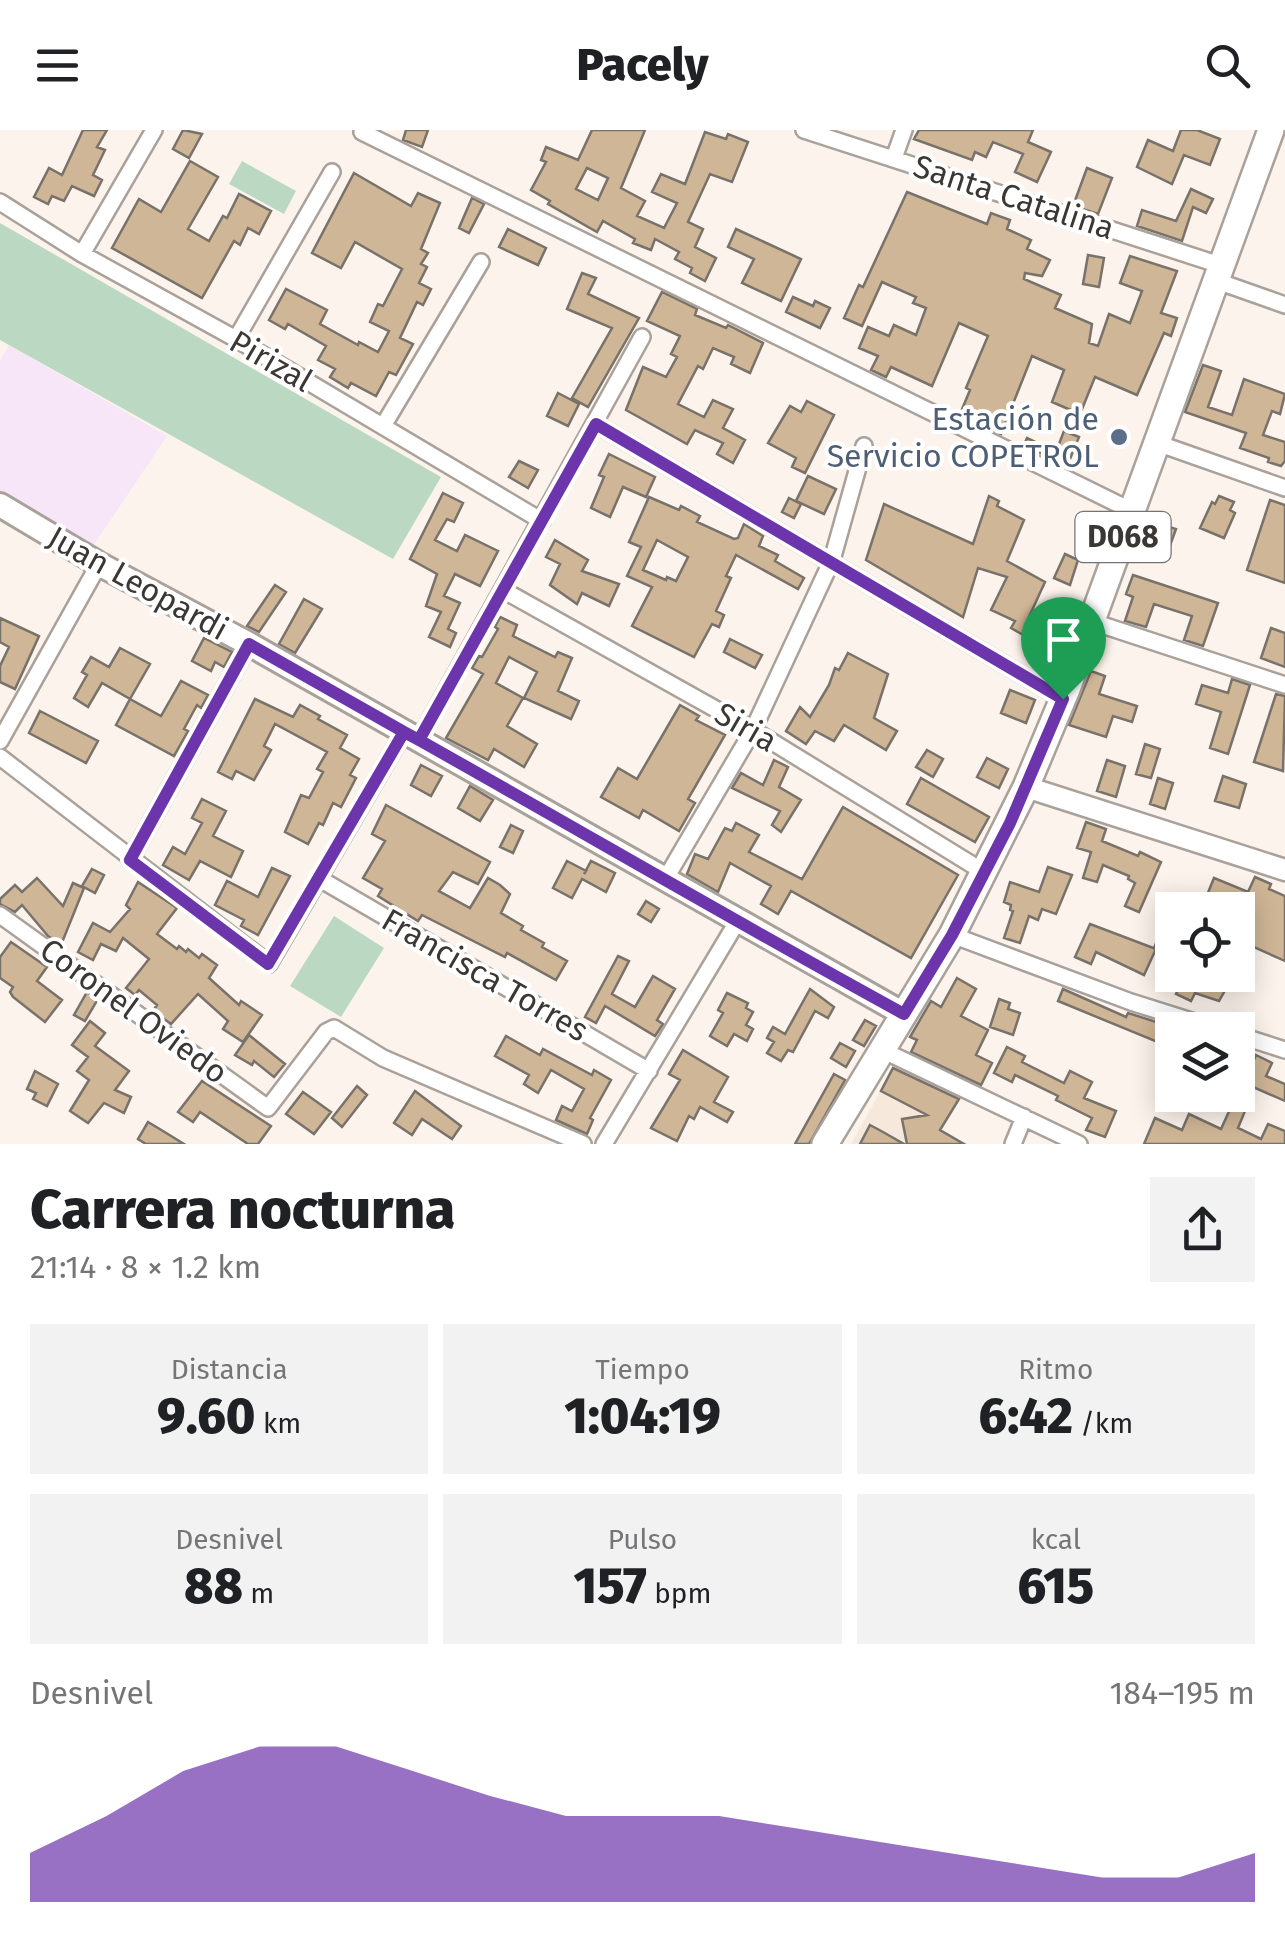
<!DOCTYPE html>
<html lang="es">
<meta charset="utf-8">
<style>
:root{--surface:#fff;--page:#f2f2f2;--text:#202124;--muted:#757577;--accent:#6d35ac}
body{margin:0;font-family:"Fira Sans",sans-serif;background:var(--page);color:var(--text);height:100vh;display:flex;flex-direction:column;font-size:38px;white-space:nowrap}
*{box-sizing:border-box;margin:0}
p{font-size:32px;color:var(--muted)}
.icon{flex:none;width:55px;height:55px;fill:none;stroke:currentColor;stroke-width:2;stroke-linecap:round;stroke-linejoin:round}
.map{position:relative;height:1014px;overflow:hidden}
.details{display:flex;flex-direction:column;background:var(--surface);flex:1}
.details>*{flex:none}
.fabs{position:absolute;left:1155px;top:762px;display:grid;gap:20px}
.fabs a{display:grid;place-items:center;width:100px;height:100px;border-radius:0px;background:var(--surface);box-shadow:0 5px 25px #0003;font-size:50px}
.pin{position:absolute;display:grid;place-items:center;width:85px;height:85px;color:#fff;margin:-102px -42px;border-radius:50% 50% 50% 0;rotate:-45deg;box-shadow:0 0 10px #0007}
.pin .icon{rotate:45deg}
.round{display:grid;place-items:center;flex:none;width:105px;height:105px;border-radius:0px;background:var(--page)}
.summary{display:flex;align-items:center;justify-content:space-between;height:170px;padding:0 30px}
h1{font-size:55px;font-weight:800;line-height:75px}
.stats{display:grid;grid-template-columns:repeat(3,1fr);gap:15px;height:170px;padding:10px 30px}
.stats div{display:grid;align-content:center;border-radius:0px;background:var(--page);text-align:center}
.stats b{font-size:50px;font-weight:800}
.stats small{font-size:28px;font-weight:400}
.stats p{font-size:28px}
.chart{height:280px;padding:20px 30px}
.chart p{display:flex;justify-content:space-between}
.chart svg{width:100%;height:180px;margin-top:10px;fill:var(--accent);opacity:.7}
header{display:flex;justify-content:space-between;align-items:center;height:130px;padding:0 30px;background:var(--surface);font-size:45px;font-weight:800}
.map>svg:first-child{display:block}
.built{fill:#f6e8db}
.industrial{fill:#f6e6f8}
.green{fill:#bbd9c2}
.building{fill:#cfb696;stroke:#78726a;stroke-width:2.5;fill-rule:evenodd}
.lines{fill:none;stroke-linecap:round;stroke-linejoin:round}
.minor-casing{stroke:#a9a19a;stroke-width:20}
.tertiary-casing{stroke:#a9a19a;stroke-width:25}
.secondary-casing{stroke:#a9a19a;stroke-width:28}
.primary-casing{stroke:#a9a19a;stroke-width:30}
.minor{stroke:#fff;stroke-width:15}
.tertiary{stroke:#fff;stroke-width:20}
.secondary{stroke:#fff;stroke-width:22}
.primary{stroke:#fff;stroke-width:25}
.route-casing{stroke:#fff;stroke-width:20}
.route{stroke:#6d35ac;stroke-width:12}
.service-dot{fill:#5c6f8a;stroke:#fff;stroke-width:4}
.labels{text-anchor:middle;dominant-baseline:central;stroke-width:8;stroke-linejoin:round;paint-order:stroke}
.shield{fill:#fff;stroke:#757371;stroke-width:2.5}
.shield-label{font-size:30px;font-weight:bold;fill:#3a3734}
.street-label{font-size:32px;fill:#3a3734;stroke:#fff}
.service-label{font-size:32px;fill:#4e5e75;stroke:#fff;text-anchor:end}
</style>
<header><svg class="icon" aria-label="menu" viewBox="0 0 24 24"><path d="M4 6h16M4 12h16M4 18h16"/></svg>Pacely<svg class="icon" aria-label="search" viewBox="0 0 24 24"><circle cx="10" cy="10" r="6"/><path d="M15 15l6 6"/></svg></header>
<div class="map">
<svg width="1285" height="1014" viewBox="0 0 1285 1014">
<rect width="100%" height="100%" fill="#fcf4ec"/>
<path class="built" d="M881 960 943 996 933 1014H851Z"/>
<path class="industrial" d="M9 215 167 306 91 419 0 368V230Z"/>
<path class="green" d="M242 31 296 61 284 84 229 54Z
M0 93 441 347 393 429 0 210Z
M334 786 384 818 341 887 290 856Z"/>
<path class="building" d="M83 0H107L97 17 105 20 93 45 102 50 94 66 72 56 64 71 52 66 48 74 34 67 49 38 62 45Z
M183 0 202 4 189 28 173 19Z
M406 0H428L422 17 403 10Z
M592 0H645L621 58 645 71 637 86 664 98 677 73 652 62 661 44 685 54 705 2 726 9 728 4 748 12 732 52 710 44 688 92 703 99 695 117 716 128 705 151 690 143 692 138 675 129 679 122 655 109 651 120 633 113 635 109 603 91 597 102 548 74 550 71 531 60 546 32 541 30 546 17 578 30ZM587 38 608 48 598 70 576 59Z
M919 0H1033L1028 12 1051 22 1037 52 1015 42 1023 24 993 12 986 27 975 22 972 30 914 9Z
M1181 0H1197L1220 9 1210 35 1184 25 1172 54 1137 37 1148 10 1173 21Z
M190 31 218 47 188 99 209 111 223 86 227 88 239 64 271 81 259 104 248 98 240 115 234 111 202 168 112 118 139 69 161 82Z
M1087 38 1112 48 1098 84 1073 76Z
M354 43 411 76 418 63 440 73 421 119 428 123 421 134 427 137 419 153 431 159 423 175 417 172 400 208 413 214 396 245 389 242 376 266 351 253 348 258 330 247 335 239 318 230 326 216 288 194 285 199 269 190 286 159 327 180 320 194 358 215 359 212 378 222 389 201 370 192 378 174 383 176 402 139 355 112 341 138 312 123Z
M1191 59 1213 69 1206 83 1193 77 1182 111 1137 96 1142 80 1176 91Z
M907 62 987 94 991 83 1010 90 1007 99 1031 110 1027 119 1050 130 1042 146 1025 143 1024 149 1061 165 1055 178 1092 194 1089 213 1098 216 1109 184 1130 193 1142 161 1120 153 1130 126 1177 141 1161 183 1177 188 1171 206 1164 203 1137 265 1095 247 1080 284 1052 272 1064 240 1032 226 1001 304 960 284 970 260 966 258 988 206 959 193 932 256 891 237 886 247 871 240 878 226 859 218 868 197 889 206 894 195 916 205 926 178 913 173 916 167 882 152 862 196 844 188 859 155 863 157Z
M472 68 484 74 469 103 459 98Z
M508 99 546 118 538 135 499 117Z
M736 99 801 129 781 171 742 153 754 129 728 117Z
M1088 125 1104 128 1099 157 1083 154Z
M582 143 596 148 588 164 639 188 588 277 572 268 612 198 567 179Z
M662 162 697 179 695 185 726 198 728 195 763 213 750 243 731 234 734 227 713 218 703 239 698 236 678 274 704 287 713 270 733 279 723 298 745 310 733 333 717 324 723 313 695 300 687 314 626 280 643 237 666 247 677 227 671 224 680 206 647 191Z
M793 167 813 176 815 171 830 178 820 198 786 182Z
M1203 235 1221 241 1208 277 1232 285 1244 249 1285 264 1280 284 1272 281 1263 305 1285 312V331L1281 336 1268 332 1269 328 1240 318 1246 303 1185 282Z
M558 263 579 274 568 296 547 286Z
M807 271 834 285 805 343 792 337 796 328 768 313 790 276 801 282Z
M1064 301 1079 307 1070 329 1064 327 1061 333 1024 315 1027 308 1056 322Z
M609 324 655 347 646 367 623 357 610 387 591 378 604 347 599 345Z
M519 331 538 340 528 358 509 347Z
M808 346 836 359 824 384 796 371Z
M443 363 463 373 454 392 447 389 435 410 457 421 465 405 498 421 480 456 455 444 444 466 460 473 448 499 456 503 450 517 429 507 441 482 426 476 437 444 410 429Z
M989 366 999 371 997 376 1024 390 1007 431 1045 452 1028 489 1057 505 1049 520 1011 498 1015 491 991 480 1007 447 978 438 963 487 866 430 884 374 973 414Z
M1219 366 1234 372 1230 380 1235 383 1224 408 1200 398 1212 372 1215 374Z
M649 367 679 380 681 376 700 386 697 392 734 409 738 408 744 394 763 406 759 416 778 425 775 431 804 448 798 459 736 425 726 446 731 448 716 481 724 485 719 497 712 494 694 527 632 496 652 457 627 446 641 417 629 412ZM657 410 688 427 676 451 667 447 666 450 643 440Z
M789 368 801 374 794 388 782 382Z
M1270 370 1285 375V453L1247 440Z
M1156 393 1176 399 1168 421 1149 414Z
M555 410 588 430 582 441 619 454 609 476 582 463 577 474 550 455 560 434 546 427Z
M1065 424 1078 430 1070 455 1054 448Z
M1133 445 1218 473 1203 516 1184 510 1192 486 1154 474 1146 497 1125 491 1133 467 1126 464Z
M275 455 286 462 259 502 247 496Z
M304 469 322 479 295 523 279 514Z
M500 487 517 495 513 506 555 527 558 522 572 528 558 561 579 571 571 589 524 568 537 542 509 527 496 553 523 568 507 596 537 614 524 637 494 619 488 630 446 608 483 544 472 538 479 526 482 527 498 499 495 497Z
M0 488 39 506 15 559 0 552V536L9 517 0 512Z
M1271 498 1285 503V537L1261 528Z
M204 508 232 522 224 537 215 532 211 541 192 531Z
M730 509 762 525 755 538 724 522Z
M120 518 150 534 130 569 161 586 181 551 208 565 201 578 197 575 184 599 188 601 174 626 116 595 130 569 102 553 88 577 74 568 87 545 82 542 91 527 109 537Z
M848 523 888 544 874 588 897 601 886 620 844 595 834 611 815 601 806 614 786 601 800 577 810 587 829 555 835 538 839 540Z
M1091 541 1105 546 1099 564 1137 576 1132 592 1113 586 1106 607 1069 595Z
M1232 549 1250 555 1228 624 1210 618 1221 582 1196 574 1202 555 1228 563Z
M1010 560 1035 570 1026 593 1001 583Z
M1276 564 1285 566 1283 641 1254 632Z
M255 569 293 587 300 575 320 586 318 589 347 605 340 618 359 629 350 645 356 648 341 677 333 673 323 695 319 693 308 714 285 702 301 665 309 668 323 642 317 639 327 622 275 594 264 616 271 620 254 650 236 641 232 649 218 642Z
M680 575 699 586 696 590 725 605 688 669 695 673 679 701 643 680 639 688 601 667 618 638 637 649Z
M40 581 98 611 86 633 29 603Z
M1145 614 1160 619 1151 648 1136 644Z
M927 620 943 629 933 647 916 637Z
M987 628 1008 639 999 658 977 647Z
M774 630 788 637 779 657 801 670 781 702 772 695 780 681 732 658 741 643 763 655Z
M1107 630 1125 636 1116 667 1097 661Z
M421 635 442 646 431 666 411 655Z
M1223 646 1246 654 1239 678 1215 671Z
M921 648 989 687 975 712 907 674Z
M1158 648 1173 653 1165 679 1150 674Z
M470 656 493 670 480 691 458 678Z
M202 669 226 681 213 706 243 721 231 747 200 731 189 750 163 735 173 717 185 724 202 693 192 688Z
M386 675 490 732 478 754 453 742 439 761 470 778 488 748 500 755 510 764 501 783 523 796 521 800 544 813 542 817 567 831 556 850 507 823 505 827 422 785 418 791 378 766 382 759 363 748 385 711 372 704Z
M843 677 958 745 911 828 791 761 778 784 761 774 771 756 730 733 718 762 687 744 695 724 708 729 725 698 732 701 736 693 759 705 749 722 802 749Z
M1086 692 1106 699 1102 711 1138 726 1140 722 1161 732 1139 782 1125 776 1135 753 1128 749 1129 746 1103 735 1097 752 1083 748 1091 722 1077 718Z
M511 695 523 701 513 723 500 717Z
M567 731 586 741 584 744 591 731 615 743 606 762 582 749 572 768 553 758Z
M1048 737 1072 745 1056 784 1042 779 1038 790 1029 786 1020 813 1004 808 1013 781 1010 780 1011 775 1004 772 1010 752 1039 762Z
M272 738 290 746 258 805 241 796 244 790 215 775 227 751 258 767Z
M92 739 104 745 95 763 82 756Z
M1255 747 1271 754 1269 759 1285 766V831L1238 810V780H1201L1214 748 1248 762Z
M37 748 63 776 73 753 84 758 61 815 48 806 22 775 15 782 0 774V769L15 755 22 762Z
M138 752 177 778 157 804 177 819 179 816 186 822 188 819 199 828 202 824 217 835 209 848 239 875 241 871 262 885 243 912 223 899 228 891 198 864 171 894 153 881 157 875 139 860 135 865 126 858 149 829 123 808 116 821 101 814 93 830 78 822 93 793 110 802 130 779 126 775Z
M646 771 659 779 651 792 638 784Z
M1172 775V826L1154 818Z
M1090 794 1156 819 1144 845 1096 822 1091 834 1075 827Z
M11 812 47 837 37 851 62 870 45 892 13 867 10 862 13 857 0 848V827Z
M618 826 629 831 612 864 635 877 653 846 675 859 657 890 663 894 655 906 605 876 596 893 585 887Z
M1185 845H1225L1232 848 1219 871 1195 863 1191 871 1176 864Z
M957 848 976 859 961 886 988 900 976 925 992 933 981 955 911 922 917 910 910 907 931 871 941 877Z
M810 859 834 877 828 888 815 881 793 922 788 920 781 931 767 923 774 912 767 908 773 897 785 904Z
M1063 859 1126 887 1128 883 1172 897V918L1058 871Z
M87 862 98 869 85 891 74 885Z
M727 863 748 873 746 878 753 882 746 895 753 899 747 911 734 904 727 916 710 906 723 883 718 880Z
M999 869 1010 873 1008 879 1020 883 1013 905 990 897Z
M865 890 876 896 864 916 853 910Z
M90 891 105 903 95 916 129 941 115 960 131 967 124 983 104 973 88 993 70 981 89 950 77 941 88 927 72 915Z
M249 905 285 934 274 947 254 931 252 935 235 925Z
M506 906 540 925 543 919 592 945 594 940 611 950 590 988 593 990 587 1004 556 990 562 976 572 981 584 959 551 940 538 963 524 954 529 945 495 926Z
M840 913 855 921 846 937 831 928Z
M1007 917 1025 926 1022 932 1064 953 1070 941 1092 952 1084 968 1116 981 1105 1007 1086 1000 1092 988 1056 970 1058 966 1015 945 1012 952 994 943Z
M683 920 728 947 714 972 733 982 727 992 700 977 694 989 689 986 677 1011 651 998 680 950 669 944Z
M1256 925 1272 933 1266 946 1285 954V971L1244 953Z
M893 938 959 969 940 1000 964 1014H907L902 989 927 985 881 961Z
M35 941 58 954 47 976 33 969 36 963 27 959Z
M834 944 845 950 809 1014H795Z
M202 951 271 996 258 1014H248L200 982 193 992 178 982Z
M357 956 367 965 342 997 332 988Z
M415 961 461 996 452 1009 422 989 412 1005 394 993Z
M303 962 331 982 314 1004 286 984Z
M1232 975 1245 981 1238 998 1261 1009 1268 994 1285 1001V1014H1144L1155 988 1182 1000 1189 984 1221 999Z
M148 992 163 1001 184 1014H146L138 1009Z
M870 995 883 1002 904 1014H860Z"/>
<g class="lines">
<g class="minor-casing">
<path id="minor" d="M804 0 1223 136
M362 2 1132 381
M894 28 904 0
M0 72 82 124 236 209 542 391
M82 124 154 0
M1217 151 1285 175
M236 209 332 42
M596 294 1063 569
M383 296 481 132
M1157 313 1285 358
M503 460 753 600 984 742
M1090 491 1285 555
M419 610 642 207
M0 611 99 434
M0 627 269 834 404 602
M130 730 249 514
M666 748 753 600 832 430 864 316
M320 749 649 941
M0 785 268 978 326 902 334 898 383 928 583 1014
M952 805 1131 872 1220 900
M1238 905 1285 920
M880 919 1079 1014
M604 1014 737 792
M1013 1014 1024 987"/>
</g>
<g class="tertiary-casing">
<path id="tertiary" d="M1026 657 1285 740"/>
</g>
<g class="secondary-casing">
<path id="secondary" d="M0 375 99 434 249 514 904 884"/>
</g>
<g class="primary-casing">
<path id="primary" d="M825 1014 952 805 1026 657 1067 559 1271 0"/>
</g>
<use href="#minor" class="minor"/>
<use href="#tertiary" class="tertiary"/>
<use href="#secondary" class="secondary"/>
<use href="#primary" class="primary"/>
</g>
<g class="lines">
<g class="route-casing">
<path id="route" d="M1063 569 596 294 419 610 404 602 268 834 130 730 249 514 404 602 419 610C581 701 741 795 904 884L952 805 1010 693 1063 569"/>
</g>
<use href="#route" class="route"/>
</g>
<circle class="service-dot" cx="1119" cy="307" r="10"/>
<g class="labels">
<rect class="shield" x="1075.5" y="382" width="95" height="50" rx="8"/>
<g class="shield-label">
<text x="1123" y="407">D068</text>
</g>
<g class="street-label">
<text transform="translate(1014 67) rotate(18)">Santa Catalina</text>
<text transform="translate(271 231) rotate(30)">Pirizal</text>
<text transform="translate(138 453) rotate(29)">Juan Leopardi</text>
<text transform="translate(746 597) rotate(30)">Siria</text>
<text transform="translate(485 845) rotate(30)">Francisca Torres</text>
<text transform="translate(134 881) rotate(36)">Coronel Oviedo</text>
</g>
<g class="service-label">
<text x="1099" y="289">Estación de<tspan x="1099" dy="37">Servicio COPETROL</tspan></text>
</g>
</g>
</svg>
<div class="fabs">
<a><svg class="icon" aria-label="locate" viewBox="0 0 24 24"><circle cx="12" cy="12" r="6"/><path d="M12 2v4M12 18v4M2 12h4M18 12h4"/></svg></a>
<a><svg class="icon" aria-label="layers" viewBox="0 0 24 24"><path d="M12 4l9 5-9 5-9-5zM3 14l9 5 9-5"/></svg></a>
</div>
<div class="pin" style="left:1063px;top:569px;background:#1e9e55"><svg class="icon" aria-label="arrive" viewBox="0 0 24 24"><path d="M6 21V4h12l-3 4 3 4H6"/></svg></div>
</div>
<section class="details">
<div class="summary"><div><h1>Carrera nocturna</h1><p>21:14 · 8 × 1.2 km</p></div><a class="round"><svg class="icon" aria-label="share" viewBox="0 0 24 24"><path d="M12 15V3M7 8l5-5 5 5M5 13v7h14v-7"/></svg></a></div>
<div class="stats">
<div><p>Distancia</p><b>9.60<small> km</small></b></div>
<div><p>Tiempo</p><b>1:04:19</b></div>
<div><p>Ritmo</p><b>6:42<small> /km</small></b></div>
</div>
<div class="stats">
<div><p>Desnivel</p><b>88<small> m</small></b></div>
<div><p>Pulso</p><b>157<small> bpm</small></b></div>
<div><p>kcal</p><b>615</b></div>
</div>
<div class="chart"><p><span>Desnivel</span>184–195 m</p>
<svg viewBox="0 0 160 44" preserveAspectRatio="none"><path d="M0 44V32L10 23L20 12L30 6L40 6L50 12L60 18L70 23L80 23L90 23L100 26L110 29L120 32L130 35L140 38L150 38L160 32V44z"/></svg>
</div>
</section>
